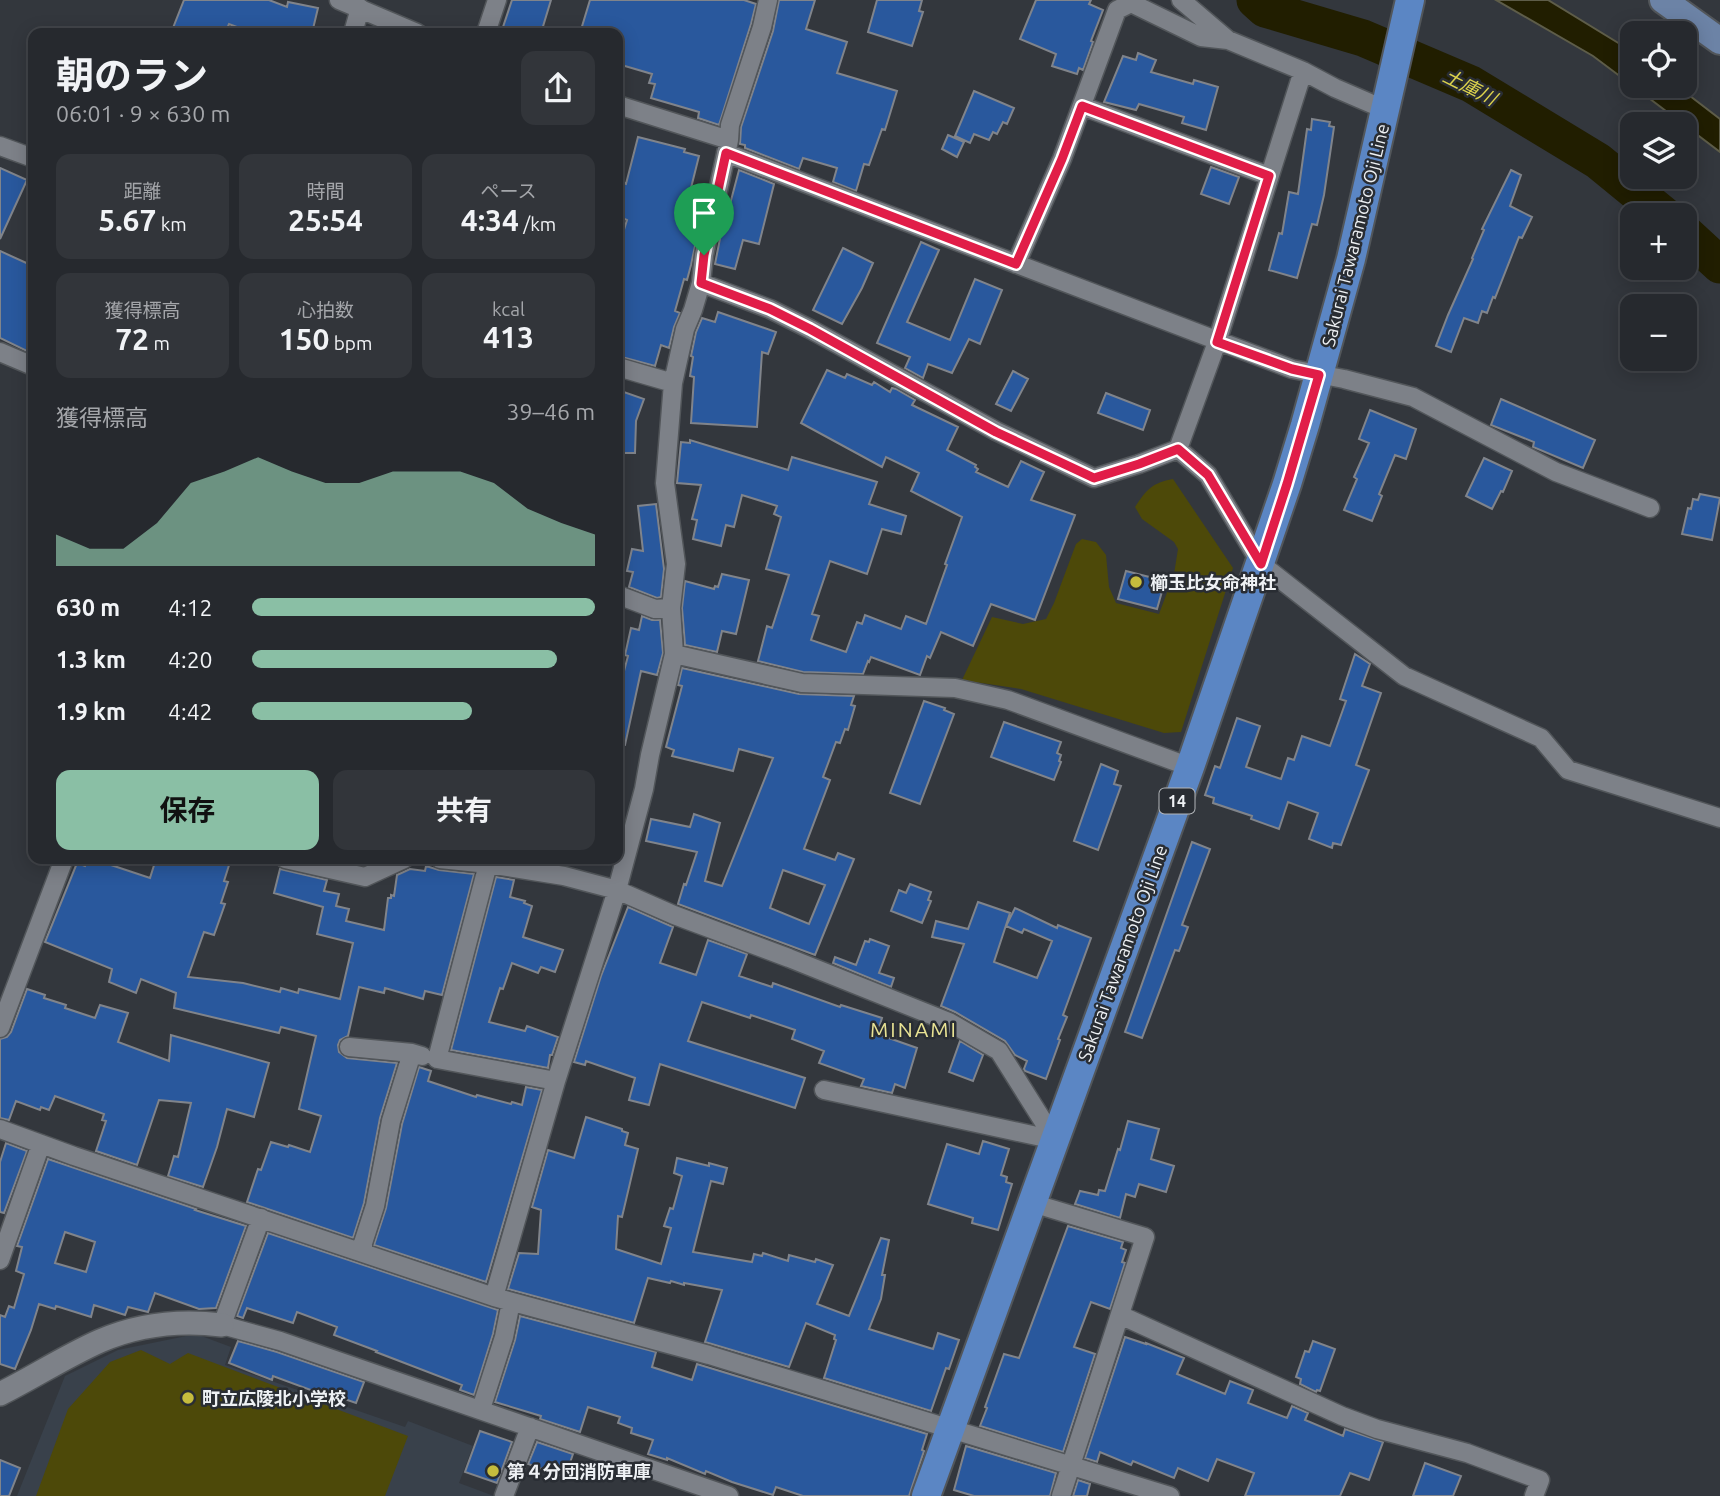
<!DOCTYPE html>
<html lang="ja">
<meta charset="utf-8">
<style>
:root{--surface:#26292e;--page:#32353a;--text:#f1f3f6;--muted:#a4a6aa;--line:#42454a;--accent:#8abfa5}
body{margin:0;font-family:Ubuntu,"Noto Sans JP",sans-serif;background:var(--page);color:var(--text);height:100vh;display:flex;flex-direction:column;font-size:26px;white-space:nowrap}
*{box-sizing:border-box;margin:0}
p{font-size:23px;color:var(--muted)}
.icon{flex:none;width:38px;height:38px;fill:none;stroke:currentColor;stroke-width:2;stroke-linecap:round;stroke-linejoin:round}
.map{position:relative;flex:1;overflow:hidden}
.panel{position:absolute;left:28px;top:28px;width:595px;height:836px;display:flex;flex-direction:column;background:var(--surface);border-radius:14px;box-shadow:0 4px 18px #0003,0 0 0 2px var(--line)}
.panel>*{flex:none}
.controls{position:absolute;left:1620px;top:21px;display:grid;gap:14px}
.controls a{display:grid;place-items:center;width:77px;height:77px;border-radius:14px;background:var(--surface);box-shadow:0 4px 18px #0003,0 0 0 2px var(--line);font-size:35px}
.pin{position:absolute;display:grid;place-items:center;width:60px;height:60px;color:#fff;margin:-72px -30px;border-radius:50% 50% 50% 0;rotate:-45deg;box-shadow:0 0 7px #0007}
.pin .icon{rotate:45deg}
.round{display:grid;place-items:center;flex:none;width:74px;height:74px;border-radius:14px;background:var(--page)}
.head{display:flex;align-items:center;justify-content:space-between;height:119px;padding:0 28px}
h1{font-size:38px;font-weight:700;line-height:52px}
.metrics{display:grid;grid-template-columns:repeat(3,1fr);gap:10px;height:119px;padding:7px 28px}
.metrics div{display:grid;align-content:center;border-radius:14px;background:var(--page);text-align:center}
.metrics b{font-size:30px;font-weight:700}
.metrics small{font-size:19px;font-weight:400}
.metrics p{font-size:19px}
.chart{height:196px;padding:14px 28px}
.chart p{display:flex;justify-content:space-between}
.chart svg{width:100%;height:126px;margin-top:7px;fill:var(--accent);opacity:.7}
.cta{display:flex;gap:14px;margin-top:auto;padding:14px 28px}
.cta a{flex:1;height:80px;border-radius:14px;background:var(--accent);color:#111;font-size:28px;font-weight:700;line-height:80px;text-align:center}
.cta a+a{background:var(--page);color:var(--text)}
ul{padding:0 28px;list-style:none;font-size:23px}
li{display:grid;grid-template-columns:112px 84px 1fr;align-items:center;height:52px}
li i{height:18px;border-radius:9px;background:var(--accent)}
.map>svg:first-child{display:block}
.built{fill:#39414b}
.green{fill:#4d4909}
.water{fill:#211e00;stroke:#5e5d49;stroke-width:2}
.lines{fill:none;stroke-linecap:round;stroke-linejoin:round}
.river{stroke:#211e00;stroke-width:37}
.building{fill:#29589d;stroke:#80848b;stroke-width:2;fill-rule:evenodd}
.minor-casing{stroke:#52565a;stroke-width:21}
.tertiary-casing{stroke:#52565a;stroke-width:26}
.secondary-casing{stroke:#52565a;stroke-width:30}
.primary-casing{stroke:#52565a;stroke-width:32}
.minor{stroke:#7d8188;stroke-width:18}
.tertiary{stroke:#7d8188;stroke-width:23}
.secondary{stroke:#6c83a6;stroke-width:26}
.primary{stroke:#5b86c4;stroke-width:28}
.route-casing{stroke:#fff;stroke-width:14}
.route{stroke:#e11d48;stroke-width:9}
.poi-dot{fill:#c5bc3d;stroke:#292d33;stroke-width:2.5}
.labels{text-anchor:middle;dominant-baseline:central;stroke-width:5;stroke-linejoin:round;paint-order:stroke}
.shield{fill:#292d33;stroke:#b3b6ba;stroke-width:2}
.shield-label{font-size:16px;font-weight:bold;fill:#eef1f4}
.street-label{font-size:18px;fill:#eef1f4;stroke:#292d33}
.poi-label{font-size:18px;font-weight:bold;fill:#eef1f4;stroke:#292d33;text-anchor:start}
.water-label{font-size:19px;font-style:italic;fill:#ddd34c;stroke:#292d33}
.quarter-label{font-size:21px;letter-spacing:2px;fill:#e9e394;stroke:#292d33}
</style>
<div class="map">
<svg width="1720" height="1496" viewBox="0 0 1720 1496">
<rect width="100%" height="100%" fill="#33373d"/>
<path class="built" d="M196 1334 231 1347 225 1365 405 1427 408 1421 473 1446 459 1483 494 1496H17L65 1376 118 1350Z"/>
<path class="green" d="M1173 479 1233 568 1181 732 1164 733 1021 689 962 680 992 617 1023 624 1046 619 1054 603 1076 544 1082 539 1096 542 1106 555 1109 587 1116 603 1159 614 1174 574 1178 549 1174 542 1142 519 1135 507C1147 489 1152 483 1173 479Z
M141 1350 170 1364 188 1353 408 1436 385 1496H36L68 1409 110 1362Z"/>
<path class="water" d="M1496 0H1548L1633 52V86L1593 56Z
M1633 86H1677L1720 119V152Z"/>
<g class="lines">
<path class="river" d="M1255 0 1265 9 1363 38 1471 84 1598 161 1664 215
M1685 233 1720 265"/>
</g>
<path class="building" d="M184 0H269L287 7 288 2 318 8 312 33H253L229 24 225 33H171Z
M512 0H551L541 33H501Z
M590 0H744L756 4 751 24 719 125 698 118 699 112 651 98 655 84 649 83 652 74 618 64V33H580Z
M779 0H815L806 29 847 42 837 73 897 91 885 130 882 129 869 165 864 164 856 191 833 182 837 168 803 158 799 169 745 148V145L740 144 741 127 773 31Z
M877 0H922L919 11 923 12 912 46 868 32Z
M1036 0H1091L1089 4 1103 10 1091 41 1093 42 1083 70 1079 68 1077 74 1052 66 1056 54 1020 39Z
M1138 53 1156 60 1151 72 1193 84 1194 80 1218 87 1206 130 1182 123 1184 117 1139 104 1136 110 1104 102 1123 56 1136 60Z
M974 91 1014 108 1007 124 1003 122 997 134 993 132 989 140 974 134 970 143 955 136Z
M1312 119 1330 122 1329 126 1334 127 1324 195 1317 225 1312 224 1297 278 1269 270 1279 233 1282 234 1289 192 1298 194 1307 129 1311 130Z
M948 135 964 142 957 157 942 149Z
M638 137 685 149 684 152 699 156 689 196 695 197 694 201 704 203 691 265 687 280 684 279 675 311 680 313 674 327 669 348 661 345 655 366 618 356V249L627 220 618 216V181L626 184Z
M1211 167 1239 177 1229 204 1201 194Z
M0 168 27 180 0 239Z
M739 170 774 184 759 244 743 240 735 269 715 264 726 208H729Z
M1511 170 1521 175 1510 206 1532 217 1522 238 1519 237 1495 298 1493 297 1487 313 1482 311 1478 323 1464 318 1451 352 1436 346 1448 315 1473 259 1472 258 1484 230 1482 229Z
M921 242 939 250 907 322 950 340 975 279 1002 290 980 344 969 339 952 373 928 364 923 378 905 368 910 357 877 343Z
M843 248 873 263 862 288 842 324 813 310Z
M0 251 33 266V354L0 338Z
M718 312 776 332 768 354 762 352 757 427 691 423 694 377 690 376 693 357 691 356 696 332 702 318 715 322Z
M827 370 845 378 847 374 872 385 874 382 890 392 892 388 896 389 915 400 912 405 958 427 947 450 976 465 975 467 978 469 976 472 1008 487 1021 461 1044 472 1031 500 1075 515 1035 620 991 604 973 646 941 632 930 658 927 656 920 675 871 657 869 662 868 661 863 674 803 672 758 661 767 626 772 628 789 575 766 569 781 517 774 514 777 506 742 495 734 527 726 525 721 546 693 539 697 520 692 519 701 485 677 483 681 442 690 443V440L788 470 792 457 877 482 869 504 906 516 901 534 882 529 867 574 830 561 812 614 819 616 811 640 846 652 857 622 862 624 865 615 901 629 906 616 926 624 947 565 945 564 962 517 911 491 919 473 886 457 882 467 801 423Z
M1013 371 1028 379 1011 411 996 404Z
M618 390 644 399 636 421 635 453H618Z
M1106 393 1150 410 1143 430 1098 413Z
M1501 399 1595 440 1583 468 1533 447 1534 442 1491 425Z
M1370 410 1416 429 1406 459 1395 455 1379 494 1382 496 1372 521 1344 510 1357 479 1354 477 1369 443 1359 439Z
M1484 458 1512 471 1503 492 1501 491 1492 509 1466 496Z
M1700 494 1720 498 1712 540 1682 534 1688 508 1691 509 1693 499 1698 500Z
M656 504 664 569 661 597 657 598 629 587 633 572 627 571 632 549 643 551 638 506Z
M1126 571 1165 581 1157 609 1118 599Z
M722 574 749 580 736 634 722 631 717 652 685 645 682 608 685 581 714 589 715 586 718 587Z
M642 616 652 620H660L663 653 657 675 641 671 625 745 618 744V694L628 656 625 655 631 628 639 630Z
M1355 654 1370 664 1362 686 1381 693 1356 765 1369 770 1341 845 1333 843 1332 848 1309 839 1318 813 1288 802 1279 829 1251 819 1252 816 1213 803 1214 798 1205 795 1215 766 1220 768 1237 718 1260 726 1246 767 1281 779 1288 758 1294 760 1302 736 1330 746 1346 701 1340 699Z
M682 668 799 694 854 696 851 705 855 706 848 730 845 729 840 743 836 742 823 777 830 780 804 849 835 860 838 853 854 859 815 955 678 904 684 884 686 885 697 852 646 841 651 819 690 827 694 814 720 823 705 881 722 886 773 758 739 749 733 771 672 756 674 750 666 747 682 686 678 685ZM783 870 825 885 809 924 770 908Z
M924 701 945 708 944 710 954 714 920 804 890 793Z
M1004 722 1061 742 1057 753 1061 755 1059 761 1061 762 1054 780 991 757Z
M1101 764 1118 771 1114 784 1121 786 1098 850 1074 841Z
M1192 842 1210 849 1182 925 1188 927 1179 951 1175 950 1142 1038 1125 1032Z
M88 859H106L105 863 150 878 156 859H231L224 881 228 882 221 903 225 904 214 935 204 932 188 977 243 983 280 992 281 988 298 993 299 989 340 999 353 943 317 934 323 907 274 893 280 869 327 880 324 891 339 894 336 906 349 909 346 921 384 930 388 898H391V895L394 896 397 875 410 869 425 871 426 866 439 870 474 874 442 995 425 991 423 999 385 988 384 993 359 987 348 1036 340 1040 338 1045 339 1052 347 1058 397 1063 380 1118 364 1203 353 1238 247 1202 258 1169 261 1170 271 1142 288 1147 289 1145 310 1152 321 1116 299 1109 316 1036 281 1027 279 1033 174 1008 176 993 141 979 136 993 109 982 112 969 45 942 77 863 85 866Z
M496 877 514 880 510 897 525 901 524 903 532 906 523 937 563 950 555 972 541 967 538 973 512 963 503 989 500 988 489 1022 525 1031 527 1026 558 1037 552 1055H550L548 1068 451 1050Z
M910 884 931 892 928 900 931 901 922 923 891 911 899 890 906 893Z
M978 902 1010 913 994 962 1037 978 1052 941 1024 929 1022 933 1006 926 1015 908 1057 928 1058 925 1091 938 1063 1015 1067 1017 1058 1039 1060 1040 1046 1079 1025 1071 1024 1069 1027 1061 1015 1055 1005 1041 955 1012 941 1006 964 944 932 937 936 921 968 929Z
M628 907 673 927 660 963 696 975 708 940 747 954 739 976 772 987 773 983 840 1007 841 1005 882 1018 877 1034 917 1048 905 1088 895 1084 892 1093 861 1086 864 1079 819 1063 824 1051 792 1039 795 1030 751 1015 750 1018 702 1002 688 1041 805 1078 795 1108 660 1064 649 1105 629 1100 635 1078 586 1061 585 1065 574 1062 601 976Z
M870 939 889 946 879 973 894 978 891 987 833 963 835 957 856 965 865 941 869 942Z
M27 989 45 995 44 998 66 1005 65 1008 95 1018 100 1005 128 1013 118 1042 169 1061 171 1035 269 1063 254 1117 227 1109 217 1147 203 1187 168 1176 174 1156 178 1157 191 1103 159 1100 137 1165 96 1151 106 1121 102 1120 104 1114 55 1096 49 1110 41 1107 40 1110 16 1101 9 1120 0 1118V1039L7 1037 11 1032Z
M960 1041 983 1055 973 1081 949 1072Z
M419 1067 431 1071 428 1081 476 1097 477 1095 511 1104 512 1102 522 1105 526 1087 542 1090 486 1282 374 1245 386 1208 402 1124Z
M586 1117 622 1129V1131L628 1133 625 1145 638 1149 622 1217 618 1216 616 1249 661 1264 671 1228 664 1226 670 1208 673 1209 682 1176 674 1173 677 1158 709 1166V1163L727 1168 723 1184 711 1181 693 1252 752 1262 754 1254 762 1256 763 1253 788 1261 789 1255 815 1262 816 1259 833 1265 817 1304 849 1316 881 1238 889 1240 882 1275H885L881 1299 869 1329 933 1349 938 1333 959 1340 949 1369 946 1368 931 1411 824 1378 836 1340 834 1339 835 1335 806 1323 789 1367 705 1342 722 1290 684 1283V1285L671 1281 670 1283 648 1278 634 1323 508 1289 519 1253 538 1254 541 1210 532 1207 548 1150 574 1158Z
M1128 1121 1159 1129 1151 1159 1174 1166 1166 1192 1139 1184 1135 1197 1126 1194 1120 1218 1075 1204 1080 1191 1098 1195 1099 1190 1105 1191 1118 1149 1120 1150Z
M983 1141 1009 1149 1001 1175 1007 1177 1006 1182 1012 1184 998 1230 972 1223 973 1218 928 1204 947 1144 979 1154Z
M6 1143 27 1151 4 1213 0 1212V1162Z
M48 1159 196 1209 195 1210 246 1226 216 1308 199 1309 155 1293 148 1312 128 1307 125 1315 94 1305 91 1317 56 1306 55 1309 39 1304 31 1330 15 1369 0 1364V1315L5 1317 9 1306 14 1308 24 1274 16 1271 22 1247 17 1246ZM65 1232 95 1242 86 1272 55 1263Z
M1068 1226 1123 1242 1121 1248 1126 1250 1122 1262 1125 1263 1110 1309 1091 1302 1074 1347 1095 1354 1063 1452 980 1426 987 1408 985 1407 1004 1354 1019 1358Z
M268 1233 498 1310 493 1334 474 1395 460 1390 462 1385 376 1352 377 1351 334 1335 337 1327 297 1312 293 1323 247 1308 243 1318 237 1316Z
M520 1316 656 1352 652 1367 692 1380 697 1364 927 1434 922 1450 924 1451 909 1496H803L776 1487 773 1495 732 1482 706 1471 705 1474 667 1458V1460L648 1454 653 1440 631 1433 632 1428 618 1423 620 1417 588 1407 580 1432 540 1419 541 1416 495 1402 515 1340Z
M1125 1337 1146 1344V1343L1184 1358 1177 1374 1225 1394 1230 1381 1253 1390 1248 1403 1287 1418 1292 1406 1308 1413 1305 1420 1343 1436 1345 1429 1383 1442 1369 1480 1350 1473 1340 1496H1245L1254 1473 1217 1459 1208 1481 1178 1468 1174 1478 1133 1461 1131 1465 1100 1452 1097 1462 1085 1458Z
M238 1341 277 1352 364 1382 356 1403 336 1396 335 1399 273 1376 272 1380 229 1363Z
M1313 1341 1335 1349 1320 1391 1317 1390 1316 1392 1300 1384 1301 1379 1296 1377 1305 1351 1309 1352Z
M480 1431 512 1442 497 1483 465 1472Z
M537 1442 573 1454 565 1477 528 1464Z
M966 1446 1056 1473 1050 1496H974L954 1490Z
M0 1460 20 1468 9 1496H0Z
M1425 1463 1461 1476 1453 1496H1413Z
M1078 1480 1090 1484 1087 1496H1073Z"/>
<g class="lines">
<g class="minor-casing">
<path id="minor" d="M339 0 417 33
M1181 0 1228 40
M353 33 360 8
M486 33 497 0
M618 105 729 140
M1082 106 1269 176
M0 146 33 158
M726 153 1292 369 1344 379 1413 397 1556 472 1650 508
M1016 264 1062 159 1117 10 1131 3 1201 37 1228 40 1303 71 1335 88 1386 110
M701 283 770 309 810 329 996 431 1094 478 1139 464 1178 449 1217 342 1303 71
M0 352 33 366
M618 367 673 383
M1178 449 1208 475 1261 564 1404 676 1541 738 1568 770 1720 818
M618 595 655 609 671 608
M674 654 802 683 955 688 1008 700 1190 767
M285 859 365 877 404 859
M440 859 488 864 564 876 617 890 674 915 789 958 949 1022 999 1051 1055 1140
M488 864 437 1059 556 1081
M0 1028 64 859
M349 1047 412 1053 422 1056
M824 1090 1055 1140
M0 1129 74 1156 494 1297 709 1355 1170 1496
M1032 1203 1145 1237 1061 1496
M261 1218 222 1325 280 1341 729 1496
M363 1252V1243L375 1206 391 1121 412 1053
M0 1260 41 1144
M494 1297 556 1081 617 890 644 789 650 755 674 654 671 608 676 564 665 483 673 383 685 329 693 310 701 283 704 255 729 140 730 125 762 27 768 0
M1120 1315 1342 1416 1377 1429 1467 1453 1540 1480 1534 1496
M481 1409 504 1337 511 1302
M504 1496 530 1427"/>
</g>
<g class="tertiary-casing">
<path id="tertiary" d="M0 1394C34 1377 66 1356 100 1341 139 1324 181 1320 222 1325"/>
</g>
<g class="secondary-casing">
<path id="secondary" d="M1663 0 1720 41"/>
</g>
<g class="primary-casing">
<path id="primary" d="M926 1496 1190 767 1287 484 1305 425 1351 259 1410 0"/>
</g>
<use href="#minor" class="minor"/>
<use href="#tertiary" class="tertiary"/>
<use href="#secondary" class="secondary"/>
<use href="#primary" class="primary"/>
</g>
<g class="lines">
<g class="route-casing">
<path id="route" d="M1082 106 1269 176 1217 342 1292 369 1319 375 1287 484 1261 564 1208 475 1178 449 1139 464 1094 478 996 432 810 329 770 309 701 283 704 255 726 153 1016 264 1062 159Z"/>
</g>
<use href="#route" class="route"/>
</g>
<g class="poi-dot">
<circle cx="1136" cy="582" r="7"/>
<circle cx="188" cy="1398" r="7"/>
<circle cx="493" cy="1471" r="7"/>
</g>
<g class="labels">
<rect class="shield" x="1159.5" y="788.5" width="35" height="25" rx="5"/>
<g class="shield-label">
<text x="1177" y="801">14</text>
</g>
<g class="street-label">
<text transform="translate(1355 235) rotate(-76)">Sakurai Tawaramoto Oji Line</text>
<text transform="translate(1122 953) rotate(-70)">Sakurai Tawaramoto Oji Line</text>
</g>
<g class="poi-label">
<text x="1150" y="582">櫛玉比女命神社</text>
<text x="202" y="1398">町立広陵北小学校</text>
<text x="507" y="1471">第４分団消防車庫</text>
</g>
<g class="water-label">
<text transform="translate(1470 87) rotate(27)">土庫川</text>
</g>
<g class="quarter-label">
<text x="914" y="1029">MINAMI</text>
</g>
</g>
</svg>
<div class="controls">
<a><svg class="icon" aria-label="locate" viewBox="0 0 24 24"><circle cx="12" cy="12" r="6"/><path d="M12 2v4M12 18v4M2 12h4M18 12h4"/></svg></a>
<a><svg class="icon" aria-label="layers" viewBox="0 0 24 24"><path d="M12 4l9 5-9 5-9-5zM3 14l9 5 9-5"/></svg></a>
<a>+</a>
<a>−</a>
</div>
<div class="pin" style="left:704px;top:255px;background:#1e9e55"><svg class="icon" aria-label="arrive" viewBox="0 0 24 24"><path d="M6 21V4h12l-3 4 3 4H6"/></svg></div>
<section class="panel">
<div class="head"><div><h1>朝のラン</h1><p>06:01 · 9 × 630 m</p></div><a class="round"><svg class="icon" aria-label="share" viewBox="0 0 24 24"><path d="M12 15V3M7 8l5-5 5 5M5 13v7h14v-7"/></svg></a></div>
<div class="metrics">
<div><p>距離</p><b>5.67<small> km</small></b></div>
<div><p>時間</p><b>25:54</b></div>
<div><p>ペース</p><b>4:34<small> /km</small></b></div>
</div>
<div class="metrics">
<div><p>獲得標高</p><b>72<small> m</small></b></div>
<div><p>心拍数</p><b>150<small> bpm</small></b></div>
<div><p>kcal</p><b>413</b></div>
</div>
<div class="chart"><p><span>獲得標高</span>39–46 m</p>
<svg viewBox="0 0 160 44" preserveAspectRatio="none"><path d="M0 44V33L10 38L20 38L30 29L40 15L50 11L60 6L70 11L80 15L90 15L100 11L110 11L120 11L130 15L140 24L150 29L160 33V44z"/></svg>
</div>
<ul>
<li><b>630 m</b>4:12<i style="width:100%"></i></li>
<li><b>1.3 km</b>4:20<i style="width:89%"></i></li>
<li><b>1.9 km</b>4:42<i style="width:64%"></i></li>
</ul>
<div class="cta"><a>保存</a><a>共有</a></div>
</section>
</div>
